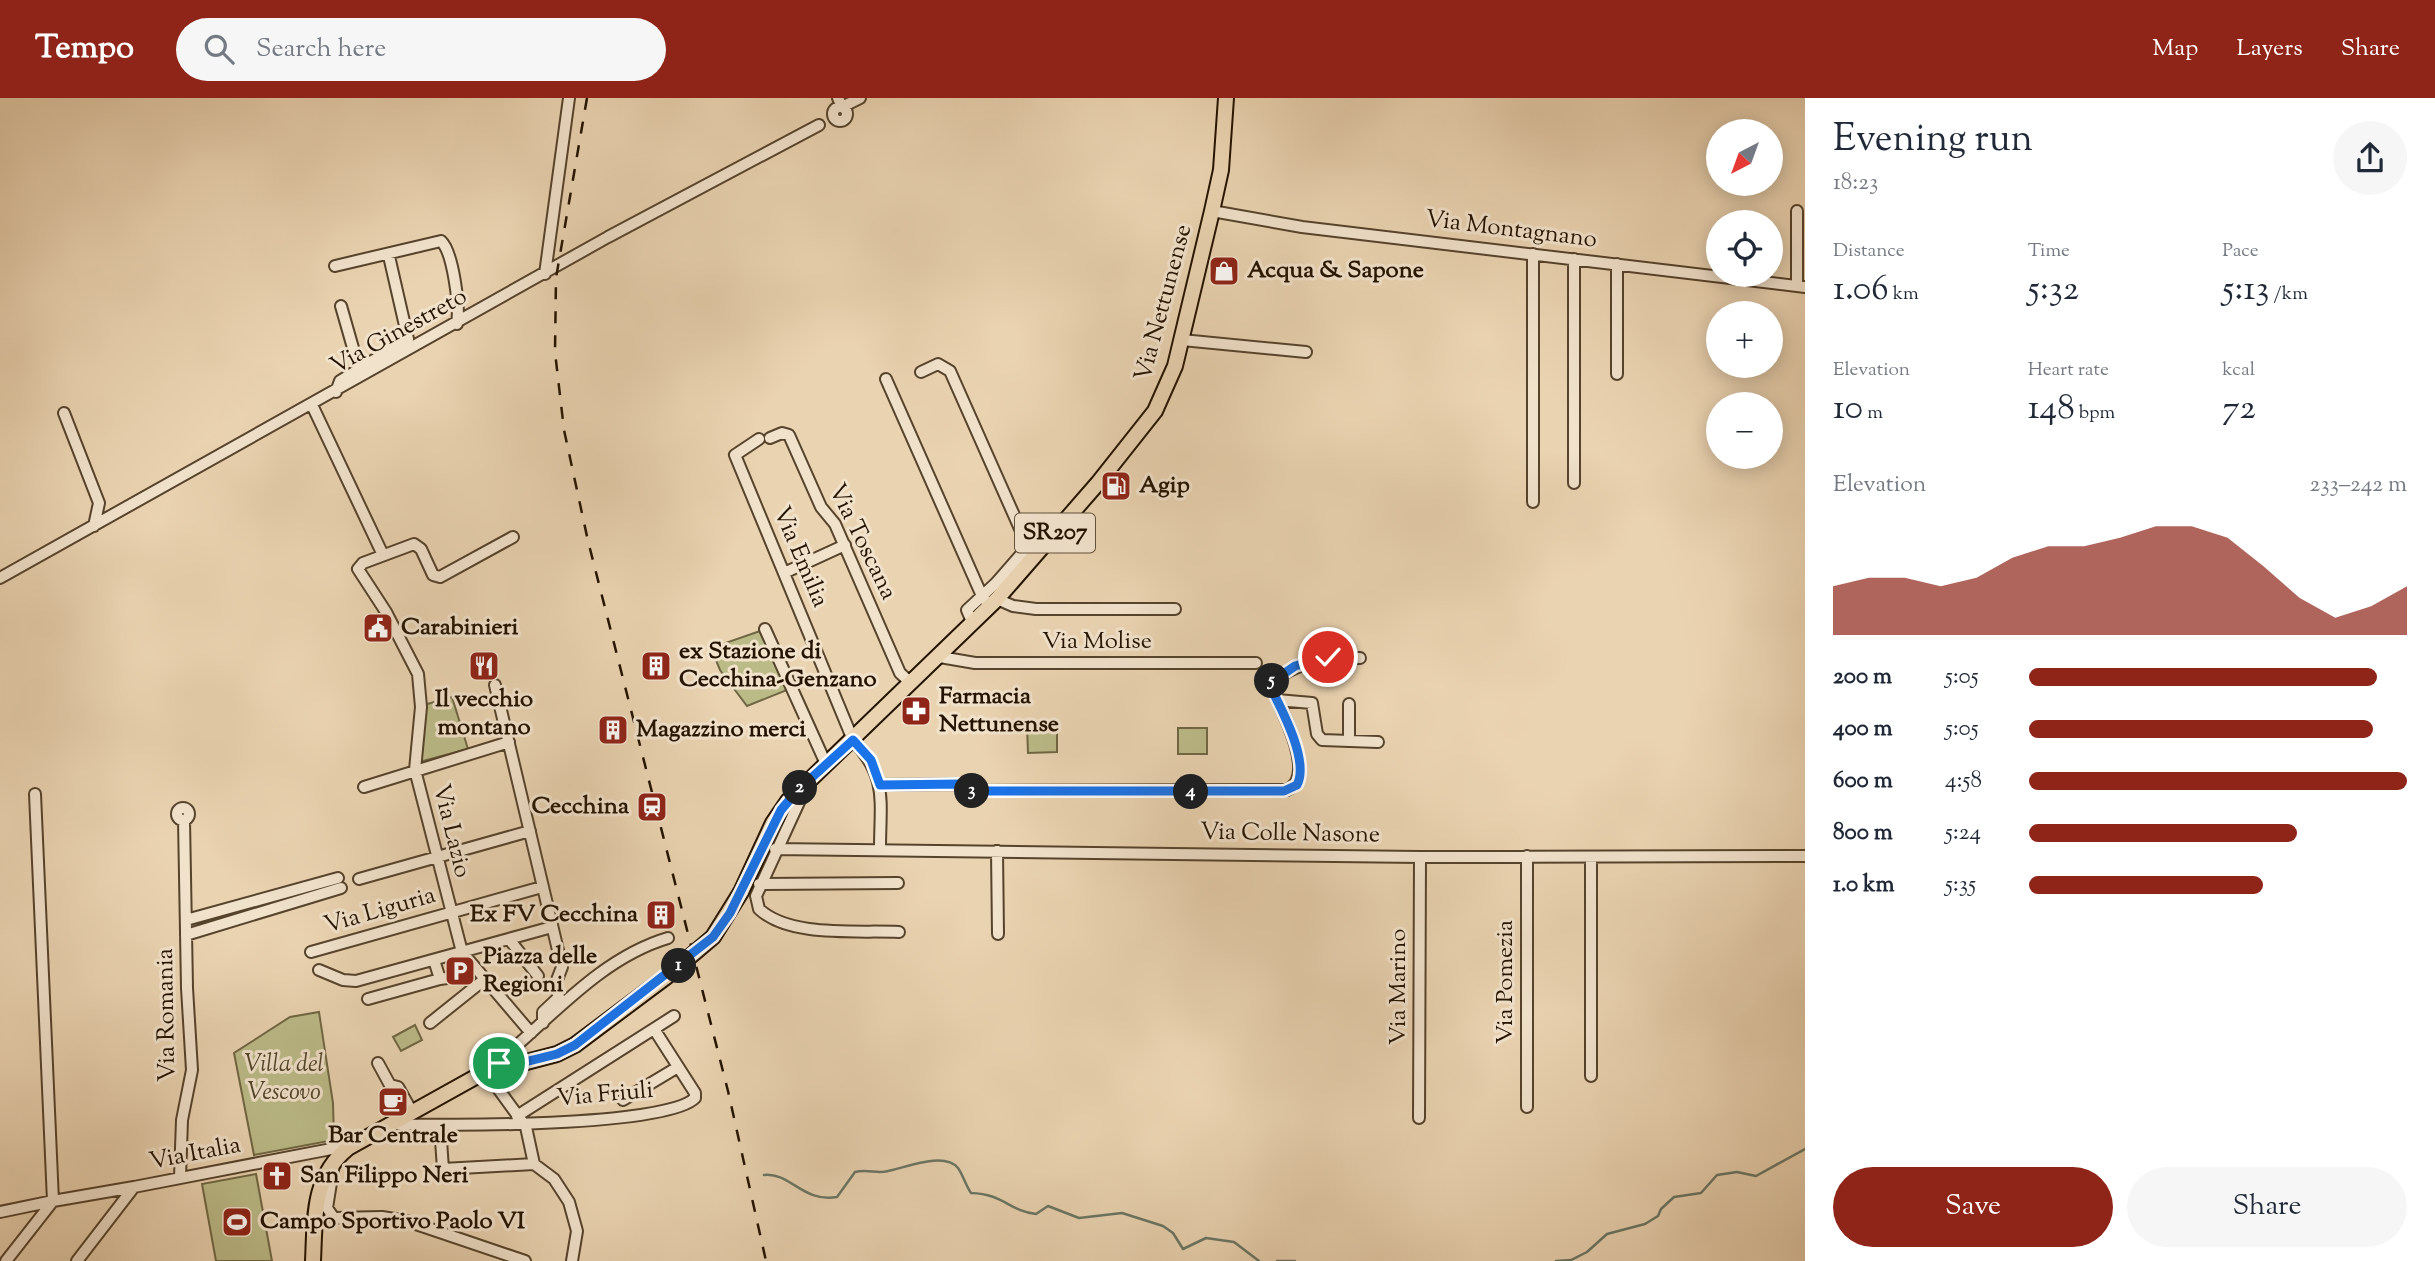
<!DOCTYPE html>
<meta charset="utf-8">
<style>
:root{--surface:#fff;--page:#f6f6f7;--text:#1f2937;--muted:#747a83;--accent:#8f2418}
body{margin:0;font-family:"Sorts Mill Goudy",serif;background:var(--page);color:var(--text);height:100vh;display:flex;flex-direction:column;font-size:26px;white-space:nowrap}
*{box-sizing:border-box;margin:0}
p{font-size:23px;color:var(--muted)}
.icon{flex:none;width:38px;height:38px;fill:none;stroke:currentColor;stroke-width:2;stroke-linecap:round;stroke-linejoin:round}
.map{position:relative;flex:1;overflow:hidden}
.details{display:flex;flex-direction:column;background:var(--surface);width:630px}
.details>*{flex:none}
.needle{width:46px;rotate:221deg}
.tools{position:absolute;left:1706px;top:21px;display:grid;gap:14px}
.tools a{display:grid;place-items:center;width:77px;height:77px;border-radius:50%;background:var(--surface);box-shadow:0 4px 18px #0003;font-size:35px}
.pin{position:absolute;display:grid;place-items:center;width:60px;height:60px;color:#fff;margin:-30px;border:4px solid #fff;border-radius:50%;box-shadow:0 2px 7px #0007}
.km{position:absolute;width:35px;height:35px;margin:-18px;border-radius:50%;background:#222;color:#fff;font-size:19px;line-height:35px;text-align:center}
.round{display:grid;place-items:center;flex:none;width:74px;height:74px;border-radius:37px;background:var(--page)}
.head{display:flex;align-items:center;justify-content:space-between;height:119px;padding:0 28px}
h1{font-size:38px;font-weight:600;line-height:52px}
.figures{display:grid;grid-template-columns:repeat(3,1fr);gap:10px;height:119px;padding:7px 28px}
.figures div{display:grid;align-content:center}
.figures b{font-size:35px;font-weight:600}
.figures small{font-size:19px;font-weight:400}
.figures p{font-size:19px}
.chart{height:196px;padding:14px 28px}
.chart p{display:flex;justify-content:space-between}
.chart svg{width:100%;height:126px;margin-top:7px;fill:var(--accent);opacity:.7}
.action{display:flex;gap:14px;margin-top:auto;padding:14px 28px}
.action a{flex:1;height:80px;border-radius:42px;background:var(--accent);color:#fff;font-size:28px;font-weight:600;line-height:80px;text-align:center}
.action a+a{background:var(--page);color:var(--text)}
ul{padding:0 28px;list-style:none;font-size:23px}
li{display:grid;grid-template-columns:112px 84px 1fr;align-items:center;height:52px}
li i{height:18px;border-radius:9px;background:var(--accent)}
header{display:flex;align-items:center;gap:42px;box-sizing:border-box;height:98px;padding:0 35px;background:var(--accent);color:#fff}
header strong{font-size:33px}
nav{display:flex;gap:38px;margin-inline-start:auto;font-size:24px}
.search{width:490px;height:63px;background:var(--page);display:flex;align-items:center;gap:18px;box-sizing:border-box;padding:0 24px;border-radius:38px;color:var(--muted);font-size:26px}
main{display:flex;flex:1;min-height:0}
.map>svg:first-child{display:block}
.green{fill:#bb8;stroke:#706744;stroke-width:2}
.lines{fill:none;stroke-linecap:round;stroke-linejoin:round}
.stream{stroke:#6a7665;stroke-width:2.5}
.minor-casing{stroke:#56432c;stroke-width:14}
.major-casing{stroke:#241300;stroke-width:18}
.minor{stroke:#f1e2cc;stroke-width:10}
.major{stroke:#ead3b1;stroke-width:14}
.rail{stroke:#241300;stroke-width:2.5;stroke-dasharray:12 12;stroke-linecap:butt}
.major-bridge-casing{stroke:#241300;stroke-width:18;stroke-linecap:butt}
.major-bridge{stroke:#ead3b1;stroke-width:14}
.route-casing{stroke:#fff;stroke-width:14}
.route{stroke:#1a73e8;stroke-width:9}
.labels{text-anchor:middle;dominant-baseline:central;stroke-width:6;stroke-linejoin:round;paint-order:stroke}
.shield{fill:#f1e2cc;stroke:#62513d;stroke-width:2}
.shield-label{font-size:23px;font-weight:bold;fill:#241300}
.street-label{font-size:24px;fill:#241300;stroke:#f1e2cc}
.poi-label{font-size:24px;font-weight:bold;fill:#241300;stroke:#f1e2cc;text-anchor:start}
.park-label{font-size:24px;font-style:italic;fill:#514529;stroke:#f1e2cc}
</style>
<header>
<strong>Tempo</strong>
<div class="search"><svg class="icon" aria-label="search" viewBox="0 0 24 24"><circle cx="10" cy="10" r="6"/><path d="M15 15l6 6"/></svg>Search here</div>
<nav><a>Map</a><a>Layers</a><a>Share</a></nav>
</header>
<main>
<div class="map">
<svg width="1805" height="1163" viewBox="0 0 1805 1163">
<rect width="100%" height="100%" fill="#ead3b1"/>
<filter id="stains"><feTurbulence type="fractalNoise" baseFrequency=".00286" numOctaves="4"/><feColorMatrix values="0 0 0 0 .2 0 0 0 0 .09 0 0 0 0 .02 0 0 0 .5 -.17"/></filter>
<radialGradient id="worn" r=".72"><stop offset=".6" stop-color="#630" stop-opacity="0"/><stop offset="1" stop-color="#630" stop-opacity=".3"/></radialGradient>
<path class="green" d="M760 533 787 592 747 608 720 572 711 550Z
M452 599 468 651 423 663 420 661 427 606Z
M1057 627V654L1028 655 1027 628Z
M1178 630H1207V656H1178Z
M319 914 333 1005 334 1042 254 1057 234 955 290 919Z
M415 927 422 942 401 953 393 939Z
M256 1076 272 1163H216L202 1086Z"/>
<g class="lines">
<path class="stream" d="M764 1077C790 1074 803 1105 837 1099L855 1074C867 1071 878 1076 888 1073 905 1070 944 1053 958 1070 963 1077 966 1088 971 1095 1004 1096 1009 1113 1036 1116L1048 1108 1079 1120 1122 1115 1163 1128 1173 1135 1183 1151 1206 1140 1234 1144 1259 1163
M1277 1163H1295
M1556 1163 1571 1162 1587 1154 1607 1136 1645 1126 1658 1118 1661 1111 1674 1099 1701 1095 1717 1077 1737 1074 1756 1078 1805 1051"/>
<g class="minor-casing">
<path id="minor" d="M838 0 842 9 860 0
M833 16a7 7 0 1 1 14 0a7 7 0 1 1-14 0Z
M1212 113 1302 129 1805 189
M1574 161V385
M335 168 441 143C453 154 460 208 457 226
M545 176 569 0
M1797 188V113
M341 208 359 271
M1182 242 1306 254
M921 274 938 266 950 273 1025 442 1024 453 996 485
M1617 276V166
M886 281 982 498 990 508
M336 294 340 283 408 241 389 158
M312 307 383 457
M64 315 99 405 94 428
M770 340 782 335 789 337 821 409 835 426 900 575 911 585
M759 341 735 357 853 642C888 679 880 703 880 751
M1533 404V156
M513 439 440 479 433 477 421 451 414 446 363 465 358 471 386 514 418 576 421 609 415 672 462 854 531 935
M784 475 845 447
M0 480 608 139 819 27
M997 501 1013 508 1036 511H1175
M973 526 967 512 996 485 1001 487
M765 531 826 666
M940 559 975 565H1256
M1269 586C1299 563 1324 559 1360 560
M495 587 562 869 555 887 559 899 543 914V925
M1277 602 1312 605 1317 636 1322 642 1378 644
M1349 643V606
M880 687 961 686 972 693 1287 692C1320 678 1276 601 1266 579
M364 689 509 644
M797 693 800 702 756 798 759 811C790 840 857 832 899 834
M177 716a6 6 0 1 1 12 0a6 6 0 1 1-12 0Z
M775 751 1420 759 1805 758
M997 753 998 836
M359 781 530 733
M759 786 898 785
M186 822 338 780
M186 837 341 790
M509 841 538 878
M311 854 542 789
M434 862 440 881 447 880 471 865
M319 872 343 882 356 883 552 829
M368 901 440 881
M430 925 485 881
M378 965 390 987 398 989 412 1014
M496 971 507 956C557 913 604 859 668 840
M486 974 526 1029 534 1066 554 1081 569 1104 577 1133 572 1163
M1591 978V759
M623 1002 678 969
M1527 1009V758
M517 1018 674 918
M1419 1020 1420 759
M393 1026C440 1028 667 1029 695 1000V995L654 931
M440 1028 443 1071 534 1066
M334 1066 327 1110 334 1120 382 1119 407 1123 525 1163
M180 1079 182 1022 192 972 187 890 184 722
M0 1114 53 1103 35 696
M6 1163 53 1103 134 1089
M77 1163 134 1089 352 1047"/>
</g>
<g class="major-casing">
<path id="major" d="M741 794 773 725 788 703 997 501 1098 385 1155 313 1175 268 1212 113 1221 72 1226 0
M313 1163C315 1121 312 1079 348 1050L481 976 557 956 575 947 666 879"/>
</g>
<use href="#minor" class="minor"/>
<use href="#major" class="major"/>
<path class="rail" d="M587 0 556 180 555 254 564 332 588 443 728 993 766 1163"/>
<g class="major-bridge-casing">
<path id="major-bridge" d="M666 879 713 839 741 794"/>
</g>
<use href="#major-bridge" class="major-bridge"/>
</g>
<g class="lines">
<g class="route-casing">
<path id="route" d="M499 965 496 971 557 956 575 947 713 839 730 815 781 712 797 693 853 642 871 662 880 687 961 686 971 693H1284L1297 687C1310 662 1280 609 1269 586L1295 568 1328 559"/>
</g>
<use href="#route" class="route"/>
</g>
<defs>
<g id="shop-square" transform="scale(1.575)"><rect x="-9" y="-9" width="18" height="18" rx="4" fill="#8f2418" stroke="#f1e2cc"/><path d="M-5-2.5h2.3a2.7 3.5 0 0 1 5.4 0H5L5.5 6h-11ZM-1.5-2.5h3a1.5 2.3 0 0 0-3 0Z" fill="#fff"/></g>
<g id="fuel-square" transform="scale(1.575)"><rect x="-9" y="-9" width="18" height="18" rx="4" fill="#8f2418" stroke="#f1e2cc"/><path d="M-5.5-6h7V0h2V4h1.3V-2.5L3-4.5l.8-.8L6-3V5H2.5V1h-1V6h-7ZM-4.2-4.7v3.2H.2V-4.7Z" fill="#fff"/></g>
<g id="civic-square" transform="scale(1.575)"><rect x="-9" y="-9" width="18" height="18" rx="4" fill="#8f2418" stroke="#f1e2cc"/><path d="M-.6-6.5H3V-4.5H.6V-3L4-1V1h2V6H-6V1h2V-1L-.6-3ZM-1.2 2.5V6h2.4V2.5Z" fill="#fff"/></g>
<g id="restaurant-square" transform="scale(1.575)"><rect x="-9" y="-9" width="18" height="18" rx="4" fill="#8f2418" stroke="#f1e2cc"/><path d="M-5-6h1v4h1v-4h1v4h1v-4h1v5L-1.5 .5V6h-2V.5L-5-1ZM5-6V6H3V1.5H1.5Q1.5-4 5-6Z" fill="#fff"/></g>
<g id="building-square" transform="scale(1.575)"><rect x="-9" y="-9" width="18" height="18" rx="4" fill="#8f2418" stroke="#f1e2cc"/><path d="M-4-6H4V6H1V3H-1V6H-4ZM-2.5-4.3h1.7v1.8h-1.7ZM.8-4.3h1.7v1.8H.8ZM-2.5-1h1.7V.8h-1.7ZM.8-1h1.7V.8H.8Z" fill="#fff"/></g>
<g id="pharmacy-square" transform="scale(1.575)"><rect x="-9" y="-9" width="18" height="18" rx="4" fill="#8f2418" stroke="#f1e2cc"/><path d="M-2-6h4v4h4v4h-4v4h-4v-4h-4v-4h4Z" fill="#fff"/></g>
<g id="station-square" transform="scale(1.575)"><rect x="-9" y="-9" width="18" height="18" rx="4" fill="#8f2418" stroke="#f1e2cc"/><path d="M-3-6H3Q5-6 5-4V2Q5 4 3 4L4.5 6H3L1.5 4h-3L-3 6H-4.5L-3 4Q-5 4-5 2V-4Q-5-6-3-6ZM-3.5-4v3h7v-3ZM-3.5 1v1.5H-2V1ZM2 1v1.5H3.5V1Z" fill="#fff"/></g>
<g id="parking-square" transform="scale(1.575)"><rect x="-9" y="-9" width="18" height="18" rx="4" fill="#8f2418" stroke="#f1e2cc"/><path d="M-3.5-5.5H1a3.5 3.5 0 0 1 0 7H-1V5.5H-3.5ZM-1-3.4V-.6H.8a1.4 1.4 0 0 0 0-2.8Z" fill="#fff"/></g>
<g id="cafe-square" transform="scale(1.575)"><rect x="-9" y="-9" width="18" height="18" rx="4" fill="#8f2418" stroke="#f1e2cc"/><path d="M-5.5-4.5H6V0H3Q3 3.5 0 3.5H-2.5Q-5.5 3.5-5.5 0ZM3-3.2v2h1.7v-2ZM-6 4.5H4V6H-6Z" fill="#fff"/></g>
<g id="church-square" transform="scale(1.575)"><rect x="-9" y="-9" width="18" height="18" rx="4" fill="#8f2418" stroke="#f1e2cc"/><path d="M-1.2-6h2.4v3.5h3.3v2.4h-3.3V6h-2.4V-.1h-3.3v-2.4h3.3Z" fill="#fff"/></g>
<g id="stadium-square" transform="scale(1.575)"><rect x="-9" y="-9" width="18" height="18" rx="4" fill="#8f2418" stroke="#f1e2cc"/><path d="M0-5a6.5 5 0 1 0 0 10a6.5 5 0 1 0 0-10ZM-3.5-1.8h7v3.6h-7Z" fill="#fff"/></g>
</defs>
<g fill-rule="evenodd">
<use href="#shop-square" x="1224" y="173"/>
<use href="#fuel-square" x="1116" y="388"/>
<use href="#civic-square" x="378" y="530"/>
<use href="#restaurant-square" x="484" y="568"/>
<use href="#building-square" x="656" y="568"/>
<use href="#pharmacy-square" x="916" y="613"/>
<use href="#building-square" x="613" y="632"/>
<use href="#station-square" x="652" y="709"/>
<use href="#building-square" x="661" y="817"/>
<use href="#parking-square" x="460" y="873"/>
<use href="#cafe-square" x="393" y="1004"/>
<use href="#church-square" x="277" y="1078"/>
<use href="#stadium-square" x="237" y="1124"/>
</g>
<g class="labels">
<rect class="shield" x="1015" y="415.5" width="80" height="39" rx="5"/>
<g class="shield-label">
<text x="1055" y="435">SR207</text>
</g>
<g class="street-label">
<text transform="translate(1511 132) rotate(7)">Via Montagnano</text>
<text transform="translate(1164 205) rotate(-75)">Via Nettunense</text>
<text transform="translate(399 234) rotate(-29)">Via Ginestreto</text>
<text transform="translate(862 444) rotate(64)">Via Toscana</text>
<text transform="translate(800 459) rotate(67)">Via Emilia</text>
<text x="1097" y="544">Via Molise</text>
<text transform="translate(451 733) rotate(76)">Via Lazio</text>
<text transform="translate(1290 736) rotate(1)">Via Colle Nasone</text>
<text transform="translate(380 813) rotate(-16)">Via Liguria</text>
<text transform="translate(1506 884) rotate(-90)">Via Pomezia</text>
<text transform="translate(1399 889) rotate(-90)">Via Marino</text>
<text transform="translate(167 917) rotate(-91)">Via Romania</text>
<text transform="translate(605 997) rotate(-5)">Via Friuli</text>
<text transform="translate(195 1056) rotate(-11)">Via Italia</text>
</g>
<g class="poi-label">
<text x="1247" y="173">Acqua &amp; Sapone</text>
<text x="1139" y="388">Agip</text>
<text x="401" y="530">Carabinieri</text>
<text x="679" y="554">ex Stazione di<tspan x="679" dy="28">Cecchina-Genzano</tspan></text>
<text x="939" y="599">Farmacia<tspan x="939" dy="28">Nettunense</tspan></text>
<text x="484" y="602" text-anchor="middle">Il vecchio<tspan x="484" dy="28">montano</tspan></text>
<text x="636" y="632">Magazzino merci</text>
<text x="629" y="709" text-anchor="end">Cecchina</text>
<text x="638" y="817" text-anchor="end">Ex FV Cecchina</text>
<text x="483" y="859">Piazza delle<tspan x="483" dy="28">Regioni</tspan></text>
<text x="393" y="1038" text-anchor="middle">Bar Centrale</text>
<text x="300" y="1078">San Filippo Neri</text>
<text x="260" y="1124">Campo Sportivo Paolo VI</text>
</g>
<g class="park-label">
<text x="284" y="967">Villa del<tspan x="284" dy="28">Vescovo</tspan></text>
</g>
</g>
<rect width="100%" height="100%" filter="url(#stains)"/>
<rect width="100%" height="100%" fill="url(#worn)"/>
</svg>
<div class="tools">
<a><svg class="needle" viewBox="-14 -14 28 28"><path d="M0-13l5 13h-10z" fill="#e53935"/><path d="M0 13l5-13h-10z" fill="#747a83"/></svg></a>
<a><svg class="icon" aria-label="locate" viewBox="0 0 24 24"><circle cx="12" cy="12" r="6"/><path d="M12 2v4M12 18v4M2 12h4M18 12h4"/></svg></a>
<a>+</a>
<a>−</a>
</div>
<div class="pin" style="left:499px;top:965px;background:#1e9e55"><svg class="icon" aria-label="arrive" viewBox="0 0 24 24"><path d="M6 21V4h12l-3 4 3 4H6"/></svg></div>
<div class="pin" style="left:1328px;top:559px;background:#d93025"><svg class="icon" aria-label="check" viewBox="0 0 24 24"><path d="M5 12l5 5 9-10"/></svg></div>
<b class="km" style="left:679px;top:868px">1</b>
<b class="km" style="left:800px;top:690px">2</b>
<b class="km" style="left:972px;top:693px">3</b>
<b class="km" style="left:1191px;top:694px">4</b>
<b class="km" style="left:1272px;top:583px">5</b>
</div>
<section class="details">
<div class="head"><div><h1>Evening run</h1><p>18:23</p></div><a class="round"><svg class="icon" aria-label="share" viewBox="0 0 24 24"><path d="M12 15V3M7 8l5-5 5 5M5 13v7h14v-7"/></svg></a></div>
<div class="figures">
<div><p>Distance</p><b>1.06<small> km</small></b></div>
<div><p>Time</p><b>5:32</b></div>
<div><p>Pace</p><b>5:13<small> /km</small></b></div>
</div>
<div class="figures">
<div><p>Elevation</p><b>10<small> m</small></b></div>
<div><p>Heart rate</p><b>148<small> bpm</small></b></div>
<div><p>kcal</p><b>72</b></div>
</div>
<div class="chart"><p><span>Elevation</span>233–242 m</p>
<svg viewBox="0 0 160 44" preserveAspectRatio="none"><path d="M0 44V27L10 24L20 24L30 27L40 24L50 17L60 13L70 13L80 10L90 6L100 6L110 10L120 20L130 31L140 38L150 34L160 27V44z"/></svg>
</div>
<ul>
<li><b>200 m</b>5:05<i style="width:92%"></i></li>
<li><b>400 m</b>5:05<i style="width:91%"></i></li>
<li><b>600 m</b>4:58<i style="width:100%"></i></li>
<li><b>800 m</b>5:24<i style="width:71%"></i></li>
<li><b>1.0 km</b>5:35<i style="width:62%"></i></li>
</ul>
<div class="action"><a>Save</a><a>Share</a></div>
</section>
</main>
